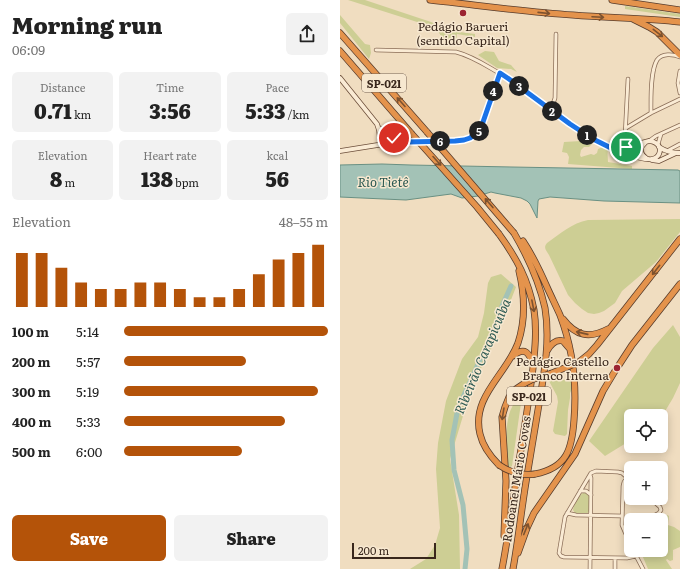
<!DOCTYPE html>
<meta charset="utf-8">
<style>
:root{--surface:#fff;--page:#f2f2f2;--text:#222;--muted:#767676;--accent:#b45309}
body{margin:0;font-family:Literata,serif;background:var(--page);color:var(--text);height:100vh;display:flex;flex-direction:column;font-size:15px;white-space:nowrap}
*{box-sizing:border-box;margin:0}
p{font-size:13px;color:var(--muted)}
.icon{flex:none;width:22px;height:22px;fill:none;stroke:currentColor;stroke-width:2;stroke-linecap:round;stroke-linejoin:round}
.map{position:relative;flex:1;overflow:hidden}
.side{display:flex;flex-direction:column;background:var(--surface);width:340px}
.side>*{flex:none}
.buttons{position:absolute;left:284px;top:409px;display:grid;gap:8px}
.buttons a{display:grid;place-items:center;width:44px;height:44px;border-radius:6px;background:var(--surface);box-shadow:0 2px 10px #0003;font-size:20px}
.scale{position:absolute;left:12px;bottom:10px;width:84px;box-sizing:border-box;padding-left:4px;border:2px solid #39271c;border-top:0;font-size:11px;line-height:14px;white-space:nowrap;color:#39271c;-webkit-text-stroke:3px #f7e8d0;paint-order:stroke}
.pin{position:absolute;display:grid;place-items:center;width:34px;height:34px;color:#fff;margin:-17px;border:2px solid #fff;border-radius:50%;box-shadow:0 1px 4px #0007}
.km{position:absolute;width:20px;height:20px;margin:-10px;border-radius:50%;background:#222;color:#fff;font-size:11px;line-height:20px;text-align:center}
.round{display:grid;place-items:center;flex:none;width:42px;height:42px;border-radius:6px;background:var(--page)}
.overview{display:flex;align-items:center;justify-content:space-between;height:68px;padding:0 12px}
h1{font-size:22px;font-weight:800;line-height:30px}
.metrics{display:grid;grid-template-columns:repeat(3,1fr);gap:6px;height:68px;padding:4px 12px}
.metrics div{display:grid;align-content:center;border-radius:6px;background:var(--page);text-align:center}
.metrics b{font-size:20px;font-weight:800}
.metrics small{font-size:11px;font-weight:400}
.metrics p{font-size:11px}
.chart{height:112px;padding:8px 12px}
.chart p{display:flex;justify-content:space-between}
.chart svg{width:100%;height:72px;margin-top:4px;stroke:var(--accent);stroke-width:6}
.primary-button{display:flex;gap:8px;margin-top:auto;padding:8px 12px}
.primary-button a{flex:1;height:46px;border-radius:6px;background:var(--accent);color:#fff;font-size:16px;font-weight:800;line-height:46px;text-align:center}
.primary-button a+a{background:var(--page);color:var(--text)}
ul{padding:0 12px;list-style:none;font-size:13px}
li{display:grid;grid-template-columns:64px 48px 1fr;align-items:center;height:30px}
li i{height:10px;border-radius:5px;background:var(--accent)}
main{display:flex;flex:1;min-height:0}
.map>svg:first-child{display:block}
.green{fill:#cdce94}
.water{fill:#a3c2b6;stroke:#6a9083}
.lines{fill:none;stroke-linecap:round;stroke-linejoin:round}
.river{stroke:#a3c2b6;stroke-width:5}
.minor-casing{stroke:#8a6d57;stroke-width:4.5}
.secondary-casing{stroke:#6c4e3a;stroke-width:5.5}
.motorway-casing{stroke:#573c2c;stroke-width:7}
.minor{stroke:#faebd4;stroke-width:3}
.secondary{stroke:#faebd4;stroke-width:4}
.motorway{stroke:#e4934c;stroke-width:5.5}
.motorway-bridge-casing{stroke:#573c2c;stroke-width:7;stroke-linecap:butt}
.motorway-bridge{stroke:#e4934c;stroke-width:5.5}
.oneway{stroke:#7d522f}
.route-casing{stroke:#fff;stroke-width:8}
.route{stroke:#1a73e8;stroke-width:5}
.poi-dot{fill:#9c2431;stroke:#f7e8d0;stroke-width:1.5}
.labels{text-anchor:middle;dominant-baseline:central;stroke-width:3;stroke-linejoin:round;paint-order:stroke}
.shield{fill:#f7e8d0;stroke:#726152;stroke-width:1}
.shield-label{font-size:11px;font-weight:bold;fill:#39271c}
.poi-label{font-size:12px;fill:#39271c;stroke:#f7e8d0}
.street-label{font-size:12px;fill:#39271c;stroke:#f7e8d0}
.water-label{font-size:13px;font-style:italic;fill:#2b5952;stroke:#f7e8d0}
</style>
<main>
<section class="side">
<div class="overview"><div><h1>Morning run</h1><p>06:09</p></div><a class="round"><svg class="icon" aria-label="share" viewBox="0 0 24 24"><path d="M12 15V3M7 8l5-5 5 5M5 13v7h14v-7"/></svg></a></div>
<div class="metrics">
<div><p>Distance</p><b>0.71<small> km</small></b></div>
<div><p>Time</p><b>3:56</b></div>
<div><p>Pace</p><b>5:33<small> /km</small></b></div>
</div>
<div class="metrics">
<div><p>Elevation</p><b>8<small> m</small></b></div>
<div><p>Heart rate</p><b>138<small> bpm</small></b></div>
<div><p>kcal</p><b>56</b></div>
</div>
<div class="chart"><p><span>Elevation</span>48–55 m</p>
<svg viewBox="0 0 160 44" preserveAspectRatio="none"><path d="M5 44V11M15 44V11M25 44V20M35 44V29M45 44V33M55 44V33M65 44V29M75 44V29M85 44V33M95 44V38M105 44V38M115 44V33M125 44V24M135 44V15M145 44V11M155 44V6"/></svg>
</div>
<ul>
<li><b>100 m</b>5:14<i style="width:100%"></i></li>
<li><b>200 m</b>5:57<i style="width:60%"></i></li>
<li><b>300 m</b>5:19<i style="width:95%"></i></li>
<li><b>400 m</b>5:33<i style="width:79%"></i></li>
<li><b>500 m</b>6:00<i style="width:58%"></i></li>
</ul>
<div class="primary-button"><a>Save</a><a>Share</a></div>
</section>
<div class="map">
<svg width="340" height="569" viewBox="0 0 340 569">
<rect width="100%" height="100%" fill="#f0ddc0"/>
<path class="green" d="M8 0H25L91 22 112 31 135 34V37L117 34 116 43 103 39 96 28Z
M285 6 340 14V17L285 9Z
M0 15 25 44 30 45 31 53 29 59 0 23Z
M145 51 154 52 159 61 171 65 177 72 171 69 157 68 138 55Z
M242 137 253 143 249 147H244L241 150 240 155 241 157 251 154 254 155 257 153 258 149 263 147 268 150C267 155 268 158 268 162L292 166V169L228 164 229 157 227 153 222 152 224 142 241 141Z
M340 219V232L316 262 282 291 275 303 264 311 259 313 254 314 248 313 242 309 235 303 228 295 209 255C206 250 203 248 207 243 220 234 232 223 248 220Z
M161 274 176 287 155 341 132 386 110 459 119 515 120 569H70L86 559 95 545 100 528 96 469 98 443 106 401 122 359 138 337 144 313 148 283 151 277Z
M333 325 340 337V383L333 398 324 413 321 416H291V440L265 456 249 441 313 348Z
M211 378H215L222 380 231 379 232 389 230 393V398L228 410 227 434 225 436 215 434 213 431 218 402 217 396 209 381Z
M178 398 181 399V403L172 466 170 467 168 466C167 444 162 416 178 398Z
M243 493H246L249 495V511L247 514 235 513 233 510C234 504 239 496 243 493Z
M327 515 329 516C329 519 328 522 328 525L334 527 340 531V547L333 550V560L330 561 327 559 326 560 332 569H308L300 550H321V520H319Z"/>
<path class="water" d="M42 164 71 165 172 167 338 170 340 171V203L264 201 210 197 199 199 198 201 197 218 190 204 187 201 181 198 155 193 151 192 138 196 122 198 111 194 66 200 0 197V165Z"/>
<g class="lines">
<path class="river" d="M125 569 127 549 123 505 114 470 112 440 118 408 140 360 149 345 156 326 162 306 171 286"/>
<g class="minor-casing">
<path id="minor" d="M36 50 116 52C132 56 145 65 159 73
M340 71 338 83 340 93
M211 110 215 98 216 34
M311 113C311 99 310 72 317 60 322 53 333 54 340 57
M286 128 311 113 340 99
M309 141 316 136 340 125
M318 144 321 134
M286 147 285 137 288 79
M327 151 340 144
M287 478 284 482 283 486 282 525 285 532 291 545
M291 481 282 473 278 472 256 471 251 473 225 517 219 553 221 556 224 557 287 558 296 556
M240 491H246L251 495
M227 513 236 515 282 516
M306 520 319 513 321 510 320 507 310 498
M285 532 291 529
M293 550 303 569
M250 569 251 478 250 475
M275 569V558"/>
</g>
<g class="secondary-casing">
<path id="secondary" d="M0 78 37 124 39 130 40 139
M39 128 44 132 48 137 64 141
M305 143C299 148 300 154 306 158
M319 147C325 151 333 153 340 153
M0 151 44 144 67 142 115 141 125 140 130 138 138 132 143 122 159 73 169 79C206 106 243 140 287 154 294 156 300 159 308 159 314 160 320 157 320 149 319 144 314 141 309 141L286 147 271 148
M312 160 319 161 336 153"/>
</g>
<g class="motorway-casing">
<path id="motorway" d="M90 0C137 5 185 12 233 15 269 18 304 18 340 22
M272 0 340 10
M293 19 309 27 317 32 340 55
M0 33 87 132
M0 51 71 133
M159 234C177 259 188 279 194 310 197 329 195 349 193 368 190 393 186 418 182 443 175 485 170 527 162 569
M183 241C193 256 200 271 207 287 211 296 216 306 220 315 233 349 237 384 234 420 232 449 227 468 195 474
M223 319C236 336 249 339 268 329
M207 351C211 344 216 339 223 341L229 348
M173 356C185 346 189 353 193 364
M239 362 249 354 257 345 340 239
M279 365 292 345 340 284
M212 373 227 367
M159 465C150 456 143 447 140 434 131 397 166 375 178 343 186 319 185 296 179 271
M164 536 166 481 162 417 165 407 169 397 176 389 185 383
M178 553 187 528 194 513 235 454 263 391 275 371
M173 569C179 536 182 503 188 470 192 446 196 422 200 398 205 369 210 338 205 308 199 281 188 257 174 233"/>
</g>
<use href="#minor" class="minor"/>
<use href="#secondary" class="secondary"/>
<use href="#motorway" class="motorway"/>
<g class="motorway-bridge-casing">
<path id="motorway-bridge" d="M87 132 174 233
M71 133 137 207 159 234
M227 367 239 362
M185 383 191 380 212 373
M159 465C171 473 182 476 195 474"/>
</g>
<use href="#motorway-bridge" class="motorway-bridge"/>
</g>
<defs><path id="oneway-shaft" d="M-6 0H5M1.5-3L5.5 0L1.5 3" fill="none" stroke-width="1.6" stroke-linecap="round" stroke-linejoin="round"/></defs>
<g class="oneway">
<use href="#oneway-shaft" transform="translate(204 13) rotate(6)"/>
<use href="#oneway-shaft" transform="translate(258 17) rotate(3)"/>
<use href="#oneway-shaft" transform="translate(318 33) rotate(38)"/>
<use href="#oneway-shaft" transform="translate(61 102) rotate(-132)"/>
<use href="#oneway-shaft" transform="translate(97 161) rotate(48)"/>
<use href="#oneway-shaft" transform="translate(149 203) rotate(-131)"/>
<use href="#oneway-shaft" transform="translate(316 270) rotate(128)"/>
<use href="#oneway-shaft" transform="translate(193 306) rotate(79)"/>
<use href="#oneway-shaft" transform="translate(242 333) rotate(-167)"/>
<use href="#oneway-shaft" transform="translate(163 414) rotate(99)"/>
<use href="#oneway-shaft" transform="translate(186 529) rotate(-68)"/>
</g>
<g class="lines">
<g class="route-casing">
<path id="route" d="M54 138 67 142 115 141 124 140 130 138 138 132 143 122 160 73 169 79 230 124 253 139 271 148 286 147"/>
</g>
<use href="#route" class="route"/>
</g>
<g class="poi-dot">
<circle cx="123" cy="13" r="4"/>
<circle cx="277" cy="368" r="4"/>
</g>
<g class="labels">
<g class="shield">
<rect x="22" y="74" width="44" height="18" rx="3"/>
<rect x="167" y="387" width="44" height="18" rx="3"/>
</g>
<g class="shield-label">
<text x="44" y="83">SP-021</text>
<text x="189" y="396">SP-021</text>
</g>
<g class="poi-label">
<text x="123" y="26">Pedágio Barueri<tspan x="123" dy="14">(sentido Capital)</tspan></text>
<text x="269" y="361" text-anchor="end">Pedágio Castello<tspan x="269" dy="14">Branco Interna</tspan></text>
</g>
<g class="street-label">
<text transform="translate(176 479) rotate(-81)">Rodoanel Mário Covas</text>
</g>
<g class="water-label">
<text x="43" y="181">Rio Tietê</text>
<text transform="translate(142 356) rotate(-67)">Ribeirão Carapicuíba</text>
</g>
</g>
</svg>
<div class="buttons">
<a><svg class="icon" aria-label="locate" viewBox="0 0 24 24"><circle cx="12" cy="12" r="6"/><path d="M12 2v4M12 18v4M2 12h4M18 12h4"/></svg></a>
<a>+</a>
<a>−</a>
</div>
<div class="scale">200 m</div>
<div class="pin" style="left:286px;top:147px;background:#1e9e55"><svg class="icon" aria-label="arrive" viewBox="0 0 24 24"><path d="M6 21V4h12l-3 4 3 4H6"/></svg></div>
<div class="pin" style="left:54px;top:138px;background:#d93025"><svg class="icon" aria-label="check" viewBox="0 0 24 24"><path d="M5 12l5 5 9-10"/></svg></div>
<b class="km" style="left:247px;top:135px">1</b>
<b class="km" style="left:212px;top:111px">2</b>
<b class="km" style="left:179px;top:86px">3</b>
<b class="km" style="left:153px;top:91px">4</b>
<b class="km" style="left:139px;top:131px">5</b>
<b class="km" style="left:100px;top:141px">6</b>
</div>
</main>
